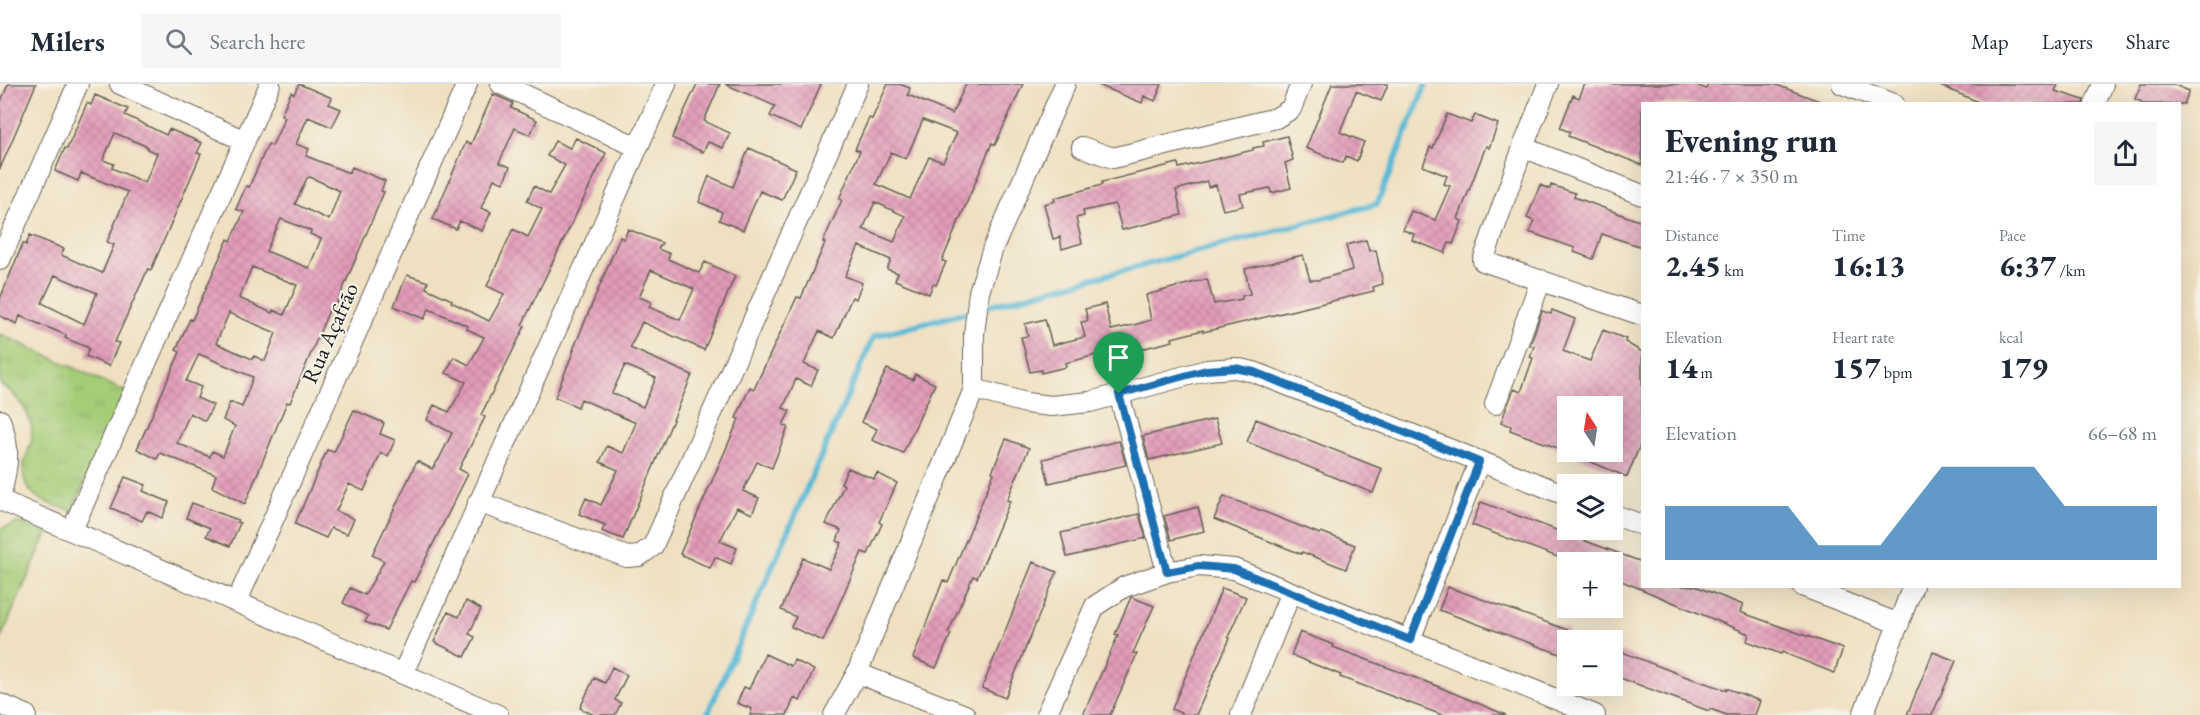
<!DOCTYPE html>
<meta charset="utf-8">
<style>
:root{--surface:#fff;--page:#f6f6f7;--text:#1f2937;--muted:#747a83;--line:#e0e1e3;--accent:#1f6fb2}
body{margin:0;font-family:"EB Garamond",serif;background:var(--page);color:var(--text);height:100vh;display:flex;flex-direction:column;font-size:22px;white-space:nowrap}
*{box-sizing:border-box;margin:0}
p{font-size:20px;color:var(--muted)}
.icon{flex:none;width:33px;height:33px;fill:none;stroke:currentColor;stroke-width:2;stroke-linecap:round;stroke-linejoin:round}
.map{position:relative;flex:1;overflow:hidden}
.sheet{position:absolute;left:1641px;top:18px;width:540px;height:486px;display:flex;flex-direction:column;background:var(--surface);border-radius:0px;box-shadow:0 6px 24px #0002}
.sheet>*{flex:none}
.needle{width:39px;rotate:348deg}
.controls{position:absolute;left:1557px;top:312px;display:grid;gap:12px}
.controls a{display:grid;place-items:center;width:66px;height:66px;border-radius:0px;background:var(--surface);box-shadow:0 6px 24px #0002;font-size:30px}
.pin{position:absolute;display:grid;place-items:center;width:51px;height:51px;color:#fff;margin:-62px -26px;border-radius:50% 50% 50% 0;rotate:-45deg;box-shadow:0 0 6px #0007}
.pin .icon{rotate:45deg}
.round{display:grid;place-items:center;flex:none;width:63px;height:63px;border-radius:0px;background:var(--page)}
.summary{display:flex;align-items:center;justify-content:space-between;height:102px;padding:0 24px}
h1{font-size:33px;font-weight:800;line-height:45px}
.stats{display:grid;grid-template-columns:repeat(3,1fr);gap:9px;height:102px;padding:6px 24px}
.stats div{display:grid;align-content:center}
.stats b{font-size:30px;font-weight:800}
.stats small{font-size:16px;font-weight:400}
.stats p{font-size:16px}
.chart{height:168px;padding:12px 24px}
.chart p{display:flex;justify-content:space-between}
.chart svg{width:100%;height:108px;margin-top:6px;fill:var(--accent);opacity:.7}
header{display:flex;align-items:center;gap:36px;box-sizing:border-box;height:84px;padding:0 30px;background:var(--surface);border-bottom:2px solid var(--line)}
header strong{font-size:28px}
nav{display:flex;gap:33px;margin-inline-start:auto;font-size:21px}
.search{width:420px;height:54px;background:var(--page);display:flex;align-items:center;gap:15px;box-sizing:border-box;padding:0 21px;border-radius:0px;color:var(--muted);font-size:22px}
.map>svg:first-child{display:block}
.park{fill:url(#park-tufts);stroke:#60744a;stroke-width:1.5}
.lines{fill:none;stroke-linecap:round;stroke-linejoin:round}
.stream{stroke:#56b8d5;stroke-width:6}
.building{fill:url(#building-cross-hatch);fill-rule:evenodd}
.minor-casing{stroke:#666156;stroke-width:22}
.minor{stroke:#fff;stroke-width:20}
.route-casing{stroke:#fff;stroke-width:12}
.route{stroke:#1f6fb2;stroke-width:8}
.labels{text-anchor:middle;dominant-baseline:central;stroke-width:4.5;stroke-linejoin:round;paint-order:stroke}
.street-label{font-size:22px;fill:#1c1c1c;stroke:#f7f3e8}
</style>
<header>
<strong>Milers</strong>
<div class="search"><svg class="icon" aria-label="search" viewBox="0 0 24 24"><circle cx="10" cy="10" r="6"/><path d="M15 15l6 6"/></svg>Search here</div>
<nav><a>Map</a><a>Layers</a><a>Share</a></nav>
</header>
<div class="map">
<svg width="2200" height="631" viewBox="0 0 2200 631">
<defs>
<pattern id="park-tufts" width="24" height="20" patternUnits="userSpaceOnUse" patternTransform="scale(1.5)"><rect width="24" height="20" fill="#a5cc77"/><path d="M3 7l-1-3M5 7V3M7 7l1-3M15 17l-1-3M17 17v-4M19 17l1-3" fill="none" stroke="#8daf66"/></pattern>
<pattern id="building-cross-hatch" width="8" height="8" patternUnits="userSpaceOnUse" patternTransform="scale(1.5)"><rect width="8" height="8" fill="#e29bb9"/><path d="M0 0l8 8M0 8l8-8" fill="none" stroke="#c1859e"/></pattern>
</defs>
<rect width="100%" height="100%" fill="#f7f3e8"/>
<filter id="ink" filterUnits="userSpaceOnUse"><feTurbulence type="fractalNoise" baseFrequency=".0167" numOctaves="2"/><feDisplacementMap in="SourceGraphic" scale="12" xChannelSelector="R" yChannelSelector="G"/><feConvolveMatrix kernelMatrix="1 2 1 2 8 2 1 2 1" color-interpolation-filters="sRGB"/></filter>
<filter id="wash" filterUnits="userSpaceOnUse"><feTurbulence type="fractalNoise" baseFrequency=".008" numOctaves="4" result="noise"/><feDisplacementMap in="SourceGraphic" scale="24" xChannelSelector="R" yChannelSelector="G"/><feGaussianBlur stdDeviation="1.35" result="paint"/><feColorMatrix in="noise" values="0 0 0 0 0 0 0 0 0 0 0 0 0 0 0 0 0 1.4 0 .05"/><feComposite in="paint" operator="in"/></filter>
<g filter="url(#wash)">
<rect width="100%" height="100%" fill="#efe0c1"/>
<path class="park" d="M0 250 127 308 72 426C49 422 19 411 24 381 25 372 31 363 32 354 34 333 18 310 0 300Z
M17 439H32L48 447 0 556V445Z"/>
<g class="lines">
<path class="stream" d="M988 222 1377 120 1426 0
M707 631 874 252 964 229"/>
</g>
<g id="blocks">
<path class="building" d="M8 0H36L0 85V20Z
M299 0 332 14 329 20 341 25 332 43 308 33 296 60 309 65 306 72 349 89 352 83 385 97 381 107 384 108 334 226 330 224 290 319 287 318 245 420 212 403 216 391 160 369 157 375 137 365 180 268 176 266 190 235 192 236 228 155 231 157 244 128 236 125 246 102 249 103 268 60 272 62 285 33 281 31 291 8 294 10ZM310 93 340 107 329 136 295 120 307 94ZM281 135 311 147 310 150 321 155 309 184 266 167ZM252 183 297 201 284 231 273 226 272 229 239 214ZM229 229 276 249 265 277 254 272 252 275 216 259ZM199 270 253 293 242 323 230 318 223 336 235 342 223 372 212 367 210 373 177 359 190 329 205 337 213 321 197 314 201 303 186 297Z
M697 0H720L704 37 730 49 723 64 708 58 703 68 672 54Z
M725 0H821L801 46 770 32 775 22Z
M888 0H899L910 4 908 11 952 30 966 0H1023L995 61 992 59 942 177 946 178 936 201 933 200 929 210 895 196 898 189 887 185 891 176 859 162 845 192 862 199 856 215 852 213 834 254 819 247 804 280 818 286 811 302 796 295 783 324 790 327 783 341 788 343 772 384 757 378 743 407 759 414 752 430 737 423 720 457 737 464 731 480 715 473 710 484 680 470 739 335 736 334 750 303 754 305 797 213 801 214 825 159 823 158 842 116 839 115 860 67 855 65 869 34 872 35ZM923 36 957 49 943 78 929 73 910 115 876 100 891 68 906 75ZM875 118 905 132 894 158 863 145Z
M1096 0H1162L1155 17 1144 12 1142 19Z
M1332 0H1388L1381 17 1356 7 1340 48 1364 58 1357 77 1346 72 1343 79 1306 64Z
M1585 0H1694L1706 5 1708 0H1774L1822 18V20H1642V81L1568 52 1570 48 1560 44 1573 11 1579 14Z
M1936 0H2058L2055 7 2084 16 2083 20H1983Z
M2141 0H2172L2189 7 2184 20H2146L2135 15Z
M493 10 513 19 511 24 537 36 530 51 515 44 499 79 510 83 503 99 494 95 481 124 491 128 482 147 460 137 456 145 433 135 466 58 471 60Z
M95 11 128 25 125 31 166 51 169 45 202 59 197 69 201 70 151 186 148 185 127 231 115 258 119 259 109 282 86 272 89 264 65 254 66 251 20 232 17 240 0 232V215L23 159 26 161 30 151 64 165 61 171 102 189 114 161 107 158 128 108 81 89 78 97 55 87 65 64 67 65 87 19 91 21ZM115 49 148 63 147 65 157 69 145 99 112 84 114 80 103 76ZM55 191 97 209 84 240 42 219Z
M1447 30 1471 39 1475 31 1498 40 1489 64 1486 62 1458 135 1462 137 1453 160 1449 159 1445 169 1412 156 1414 150 1403 146 1411 127 1435 136 1450 102 1444 100 1447 92 1423 82 1430 63 1433 64Z
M1287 52 1293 76 1285 79 1291 104 1271 109 1270 104 1240 110 1243 122 1223 126 1216 101 1208 103 1207 97 1176 106 1182 131 1122 146 1115 120 1083 127 1084 132 1076 134 1082 159 1062 165 1060 153 1053 155 1044 120 1055 117 1054 114 1102 101V98L1178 79 1179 84 1253 66V64L1264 62 1263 58Z
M576 54 606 69 522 241 525 242 481 331 485 333 459 385 468 390 414 498 411 497 386 546 365 538 368 532 343 519 350 504 365 511 384 477 372 471 417 377 432 385 439 375 452 349 427 336 434 321 449 328 466 298 446 289 454 273 469 281 484 253 467 245 468 242 429 225 424 235 394 222 407 191 428 198 426 204 452 216 451 218 489 237 504 210 487 202 513 145 528 153 542 125 527 117 534 102 549 110 565 81 547 72 555 57 570 64Z
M749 64 796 85 782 116 760 107 743 146 719 136 722 128 699 118 709 92 733 103Z
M1540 101 1550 105 1551 101 1575 109 1574 113 1642 138V163L1602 150 1593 175 1574 168 1575 164 1529 148 1534 137 1527 134Z
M628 145 662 159 658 165 670 170 668 175 699 189 705 178 735 192 704 266 642 238 630 264 692 291 623 455 602 447 605 441 579 430 586 414 601 421 618 386 600 378 607 362 623 369 636 339 581 315 578 323 555 313 574 266H573L620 153 624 155ZM651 186 694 205 680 236 649 223 651 218 639 213ZM625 281 656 294 643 323 612 309Z
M1366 156 1369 167 1376 166 1383 200 1373 203 1374 207 1203 248V246L1172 254 1173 257 1149 263 1101 274 1100 270 1065 279 1066 283 1041 289V286L1030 288 1021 253 1028 252 1025 240 1045 235 1052 261 1085 253 1081 238 1088 237 1085 225 1105 220 1111 246 1134 241 1151 236 1146 211 1207 195 1214 220 1242 215V212L1250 210 1245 185 1303 171 1310 196H1318L1352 186 1346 161Z
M1552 226 1575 235 1563 267 1590 277 1603 246 1626 255 1625 258 1642 268V356L1627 393 1570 369 1612 368V322H1568V368L1510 346 1511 342 1501 338 1514 305 1521 308 1533 274 1530 273 1534 262 1530 261 1542 227 1551 230Z
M887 285 913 296 915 290 935 300 903 369 872 356 877 345 861 338Z
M354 326 384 339 380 350 395 356 388 372 381 369 364 407 349 400 336 427 354 435 347 450 331 444 326 454 295 440 327 366 334 368Z
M1215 335 1222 359 1149 376 1143 352Z
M1256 335 1382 385 1373 409 1247 358Z
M1006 355 1029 364 1007 416 1010 417 992 460 977 494 973 492 948 549 951 550 936 584 913 574 943 496 948 499 994 389 992 388Z
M1119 357 1126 381 1049 399 1043 375Z
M848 384 874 395 877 389 897 399 879 438 882 440 868 470 862 468 823 557 791 543 796 533 781 526 803 474 829 485 842 459 837 457 841 446 826 440 844 401 841 399Z
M125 393 146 401 143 407 169 418 162 434 147 427 142 437 111 424Z
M1224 412 1320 450 1321 448 1355 461 1346 485 1302 468 1301 470 1214 435Z
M1481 418 1642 478V502H1695L1743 521 1740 528 1843 565 1834 589 1782 568 1781 570 1747 557 1749 550 1612 493V478H1571L1472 441Z
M192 419 238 436 237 438 240 439 230 462 206 452 210 444 186 434Z
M1198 423 1204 447 1171 456 1164 432Z
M1139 430 1146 454 1067 473 1061 449Z
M1033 478 1057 488 1005 614 982 604Z
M1448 503 1568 546V573L1439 526Z
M1222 504 1246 513 1228 553 1230 554 1196 631H1185L1172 625Z
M1131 513 1154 522 1133 569 1137 570 1110 631H1083L1118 551 1115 550Z
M466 517 481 525 469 550 475 553 465 573 434 558 448 528 459 533Z
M1300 548 1334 561 1333 563 1432 600 1506 631H1442L1340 593 1341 591 1291 571Z
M1612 564 1684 592 1726 606V604L1760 617 1755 631H1727L1710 625 1709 627 1612 591Z
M1933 568 1956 577 1932 631H1907Z
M765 570 791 582 794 576 814 586 800 617 794 614 787 631H750L752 625 737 619 744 603 749 605Z
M612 583 627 591 615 616 621 619 615 631H594L580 624 594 594 605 599Z"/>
</g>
</g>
<g filter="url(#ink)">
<use href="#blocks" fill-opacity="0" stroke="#666156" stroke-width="1.5"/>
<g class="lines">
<g class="minor-casing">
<path id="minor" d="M120 0 245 57
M501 0 637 63
M1548 0 1523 63 1483 177 1642 231
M1842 0 1894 20
M2095 20 2103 0
M1082 63 1113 74 1276 34 1291 25 1301 0
M1523 63 1642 111
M0 176 78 0
M974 305 1026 319 1051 322 1090 318 1207 286 1235 284 1254 288 1568 412
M1119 310 1167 488
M1495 320 1541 196
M0 336C12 365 7 385 0 415
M0 416 498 631
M478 418 627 473 639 472 653 462 858 0
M1612 430 1642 441
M72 446 270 0
M1802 502 1899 540
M237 517 467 0
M1410 556 1479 378
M403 589 666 0
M857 589 965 631
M0 620 26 631
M834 631 857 589 974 305V250L979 208 993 164 1065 0
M1046 631 1095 522 1124 503 1167 488 1199 482 1234 485 1595 631
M1241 631 1291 508
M1863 631 1913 502"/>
</g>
<use href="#minor" class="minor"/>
</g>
</g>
<g class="lines" filter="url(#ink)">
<g class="route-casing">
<path id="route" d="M1235 284 1254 288 1479 378 1410 556 1234 485 1199 482 1167 488 1119 310 1206 286Z"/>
</g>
<use href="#route" class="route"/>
</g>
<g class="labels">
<g class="street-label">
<text transform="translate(330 249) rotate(-66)">Rua Açafrão</text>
</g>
</g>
</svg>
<div class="controls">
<a><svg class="needle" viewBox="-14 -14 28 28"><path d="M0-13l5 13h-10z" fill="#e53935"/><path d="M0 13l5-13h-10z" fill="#747a83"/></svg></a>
<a><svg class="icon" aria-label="layers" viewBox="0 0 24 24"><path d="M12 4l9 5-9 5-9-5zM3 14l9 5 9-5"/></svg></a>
<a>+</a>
<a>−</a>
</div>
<div class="pin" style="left:1119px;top:310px;background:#1e9e55"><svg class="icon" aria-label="arrive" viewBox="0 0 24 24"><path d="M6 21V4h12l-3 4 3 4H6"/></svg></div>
<section class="sheet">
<div class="summary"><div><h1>Evening run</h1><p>21:46 · 7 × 350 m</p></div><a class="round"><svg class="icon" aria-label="share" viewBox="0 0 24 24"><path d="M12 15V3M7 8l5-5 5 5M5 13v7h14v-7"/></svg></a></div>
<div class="stats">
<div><p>Distance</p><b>2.45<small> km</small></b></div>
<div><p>Time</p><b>16:13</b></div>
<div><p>Pace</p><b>6:37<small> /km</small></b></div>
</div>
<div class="stats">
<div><p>Elevation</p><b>14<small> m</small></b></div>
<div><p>Heart rate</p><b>157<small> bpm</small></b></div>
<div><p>kcal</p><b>179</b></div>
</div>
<div class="chart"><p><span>Elevation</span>66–68 m</p>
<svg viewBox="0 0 160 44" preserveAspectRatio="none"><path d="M0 44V22L10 22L20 22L30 22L40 22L50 38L60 38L70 38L80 22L90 6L100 6L110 6L120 6L130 22L140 22L150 22L160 22V44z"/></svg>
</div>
</section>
</div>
